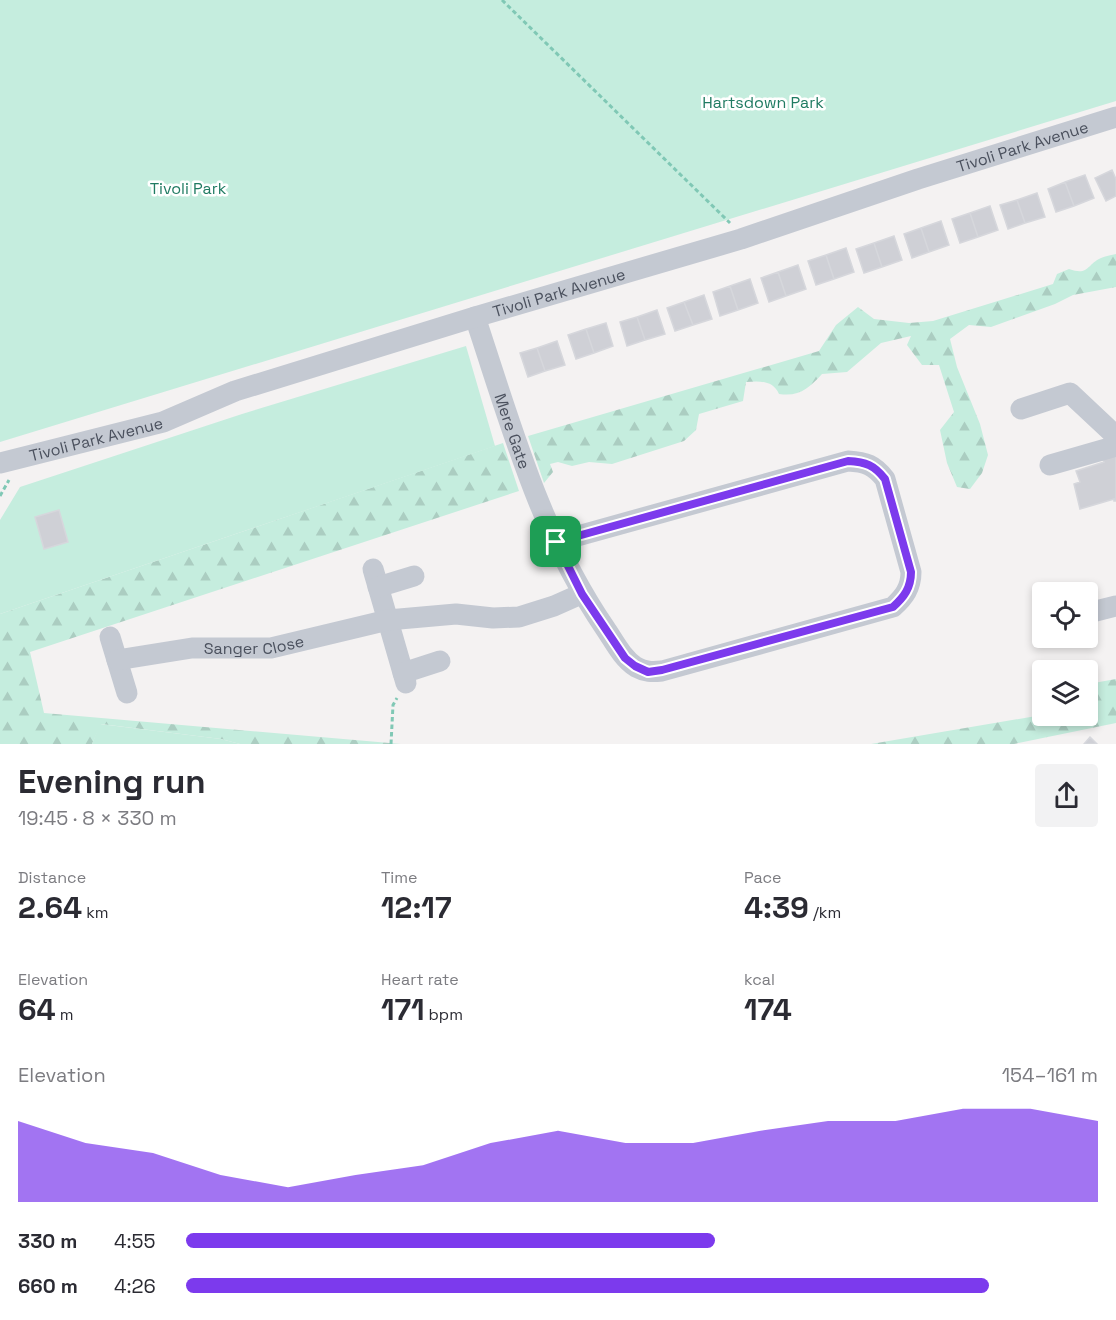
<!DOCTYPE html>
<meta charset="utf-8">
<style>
:root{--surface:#fff;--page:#f2f2f3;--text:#2b2b33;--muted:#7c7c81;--accent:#7c3aed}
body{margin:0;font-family:"Space Grotesk",sans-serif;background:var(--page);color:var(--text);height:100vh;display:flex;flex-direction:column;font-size:22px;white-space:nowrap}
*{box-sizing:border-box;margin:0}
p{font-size:20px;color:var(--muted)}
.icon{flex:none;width:33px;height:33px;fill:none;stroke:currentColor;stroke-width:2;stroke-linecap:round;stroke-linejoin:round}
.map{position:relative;height:744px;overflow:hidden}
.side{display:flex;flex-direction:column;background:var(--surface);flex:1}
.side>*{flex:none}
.fabs{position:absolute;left:1032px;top:582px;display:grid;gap:12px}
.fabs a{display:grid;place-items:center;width:66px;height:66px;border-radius:6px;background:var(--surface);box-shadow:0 3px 9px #0003;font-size:30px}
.pin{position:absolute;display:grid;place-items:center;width:51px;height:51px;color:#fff;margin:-26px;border-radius:12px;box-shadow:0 3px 9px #0006}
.round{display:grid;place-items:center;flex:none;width:63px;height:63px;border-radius:6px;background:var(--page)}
.head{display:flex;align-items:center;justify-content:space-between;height:102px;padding:0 18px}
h1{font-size:33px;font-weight:700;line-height:45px}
.stats{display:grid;grid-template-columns:repeat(3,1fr);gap:9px;height:102px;padding:6px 18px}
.stats div{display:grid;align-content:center}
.stats b{font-size:30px;font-weight:700}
.stats small{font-size:16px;font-weight:400}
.stats p{font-size:16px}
.chart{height:168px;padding:12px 18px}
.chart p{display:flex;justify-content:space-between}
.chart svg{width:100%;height:108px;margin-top:6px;fill:var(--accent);opacity:.7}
ul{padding:0 18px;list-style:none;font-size:20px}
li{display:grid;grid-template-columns:96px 72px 1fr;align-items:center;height:45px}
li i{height:15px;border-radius:8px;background:var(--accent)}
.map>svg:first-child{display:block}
.forest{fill:url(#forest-firs)}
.park{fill:#c5edde}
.building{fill:#cfd0d6;stroke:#d6d7dc;stroke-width:1.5}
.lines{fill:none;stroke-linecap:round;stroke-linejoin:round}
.path{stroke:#80c8b5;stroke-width:3;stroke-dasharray:4.5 3;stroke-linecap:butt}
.minor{stroke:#c4c9d2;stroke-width:21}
.route-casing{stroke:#fff;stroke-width:12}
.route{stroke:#7c3aed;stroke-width:8}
.labels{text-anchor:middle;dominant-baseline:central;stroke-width:5;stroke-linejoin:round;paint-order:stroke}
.park-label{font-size:16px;fill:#207b62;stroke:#fff}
.street-label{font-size:16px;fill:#4b515e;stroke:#fff}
</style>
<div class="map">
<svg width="1116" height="744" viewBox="0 0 1116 744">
<defs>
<pattern id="forest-firs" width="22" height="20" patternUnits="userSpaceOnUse" patternTransform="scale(1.5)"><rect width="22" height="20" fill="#c5edde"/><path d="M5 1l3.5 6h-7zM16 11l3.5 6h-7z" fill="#abcdc1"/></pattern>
</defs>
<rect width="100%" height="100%" fill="#f4f2f2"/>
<path class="forest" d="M1116 254V287L1073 295 1055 304 991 327 969 325 950 339 957 367 980 424 988 455 982 473 970 489 957 487 947 463 940 430 954 412 939 365H922L907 345 911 336 881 343 847 372 822 374C809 388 800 397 779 394 773 380 759 381 746 382L743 401 699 414 696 430 684 441 612 464 589 462 572 466 558 462 550 464 553 472 544 483 528 436 819 351 836 325 858 307 874 319 909 323 933 321 1053 284 1057 274 1069 269C1089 276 1086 265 1101 258 1105 256 1111 255 1116 254Z
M503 443 519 491 30 652 44 713 401 744H240L221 739 101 724 92 744H0V614Z
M1116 679V723L1014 744H871L1042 715 1088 716V684Z"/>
<path class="park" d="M0 0H1116V101L0 442Z
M466 346 495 446 0 614V520L20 487 242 414Z
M100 724 221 739 240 744H92Z"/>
<path class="building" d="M1112 170 1116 179V196L1106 201 1095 178Z
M1085 175 1094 198 1074 206 1065 182Z
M1065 182 1074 206 1056 212 1048 189Z
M1037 193 1045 217 1025 223 1017 200Z
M1017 200 1025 223 1008 229 1000 205Z
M990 206 998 230 978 237 970 213Z
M970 213 978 237 960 243 952 219Z
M941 221 949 245 929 252 921 228Z
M921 228 929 252 912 258 904 234Z
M894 236 902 260 882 267 874 243Z
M874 243 882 267 864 273 856 249Z
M846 248 854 272 834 279 826 255Z
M826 255 834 279 816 285 808 261Z
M798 265 806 289 786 296 778 272Z
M778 272 786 296 769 302 761 278Z
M750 279 758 303 738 310 730 286Z
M730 286 738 310 720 316 713 292Z
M704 295 712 319 693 325 684 302Z
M684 302 693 325 675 331 667 308Z
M657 310 665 334 645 340 637 317Z
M637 317 645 340 627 346 620 322Z
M606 323 613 346 594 353 586 329Z
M586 329 594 353 576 359 568 335Z
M557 341 565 365 545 371 537 348Z
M537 348 545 371 528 377 520 353Z
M1116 455V501H1114V499L1080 509 1074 484 1080 482 1076 471 1104 462 1102 459Z
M59 510 68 542 44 549 35 517Z
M1090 737 1097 744H1084Z"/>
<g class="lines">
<path class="path" d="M502 0 730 223
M0 496 9 480
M391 744 393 705 397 698"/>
<g class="minor">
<path id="s1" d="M475 317C511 425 540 533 605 628 614 641 622 658 636 667 645 672 652 672 662 671L893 607C904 597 911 588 911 572L885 479C874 465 866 462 848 461L556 542"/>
<path d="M1021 409 1070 393 1116 436"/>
<path id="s2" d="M0 463 163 422 235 391 475 317 741 239 918 179 1116 117"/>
<path d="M1050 465 1116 446"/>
<path d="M373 569 406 683"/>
<path d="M378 587 414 576"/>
<path d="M1088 613 1116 606"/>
<path d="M110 637 127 693"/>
<path id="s3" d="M117 660 192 648H271L388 620 456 614 493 618 519 617 554 606 581 594"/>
<path d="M403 673 440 661"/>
</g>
</g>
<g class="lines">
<g class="route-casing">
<path id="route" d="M848 461C866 462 874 465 885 479L911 572C911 588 904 597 893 607L662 670 648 672 635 666 625 658 582 594 556 542Z"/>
</g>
<use href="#route" class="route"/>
</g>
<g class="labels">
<g class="park-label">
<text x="763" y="102">Hartsdown Park</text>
<text x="188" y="188">Tivoli Park</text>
</g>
<g class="street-label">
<text stroke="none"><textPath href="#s2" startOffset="1071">Tivoli Park Avenue</textPath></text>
<text stroke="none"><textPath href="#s2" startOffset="585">Tivoli Park Avenue</textPath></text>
<text stroke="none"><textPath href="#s1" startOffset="120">Mere Gate</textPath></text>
<text stroke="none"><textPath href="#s2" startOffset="99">Tivoli Park Avenue</textPath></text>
<text stroke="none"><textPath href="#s3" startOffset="138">Sanger Close</textPath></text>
</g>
</g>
</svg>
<div class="fabs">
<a><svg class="icon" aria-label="locate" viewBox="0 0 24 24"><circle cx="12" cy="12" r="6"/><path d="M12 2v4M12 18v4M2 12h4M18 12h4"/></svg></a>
<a><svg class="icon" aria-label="layers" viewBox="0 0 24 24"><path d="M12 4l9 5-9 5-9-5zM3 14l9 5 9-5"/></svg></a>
</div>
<div class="pin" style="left:556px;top:542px;background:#1e9e55"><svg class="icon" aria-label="arrive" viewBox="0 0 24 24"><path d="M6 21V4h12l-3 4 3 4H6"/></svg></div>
</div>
<section class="side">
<div class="head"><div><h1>Evening run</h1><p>19:45 · 8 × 330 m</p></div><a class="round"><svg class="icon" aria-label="share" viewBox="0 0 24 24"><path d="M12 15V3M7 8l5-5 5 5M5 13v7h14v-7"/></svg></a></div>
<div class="stats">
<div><p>Distance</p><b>2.64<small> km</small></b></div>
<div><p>Time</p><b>12:17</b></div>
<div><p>Pace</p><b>4:39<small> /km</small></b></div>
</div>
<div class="stats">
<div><p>Elevation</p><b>64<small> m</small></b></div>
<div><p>Heart rate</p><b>171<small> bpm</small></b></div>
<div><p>kcal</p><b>174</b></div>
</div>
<div class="chart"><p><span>Elevation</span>154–161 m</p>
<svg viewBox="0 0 160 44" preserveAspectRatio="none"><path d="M0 44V11L10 20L20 24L30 33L40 38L50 33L60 29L70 20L80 15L90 20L100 20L110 15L120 11L130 11L140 6L150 6L160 11V44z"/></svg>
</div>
<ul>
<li><b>330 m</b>4:55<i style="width:58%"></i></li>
<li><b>660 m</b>4:26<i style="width:88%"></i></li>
</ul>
</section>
